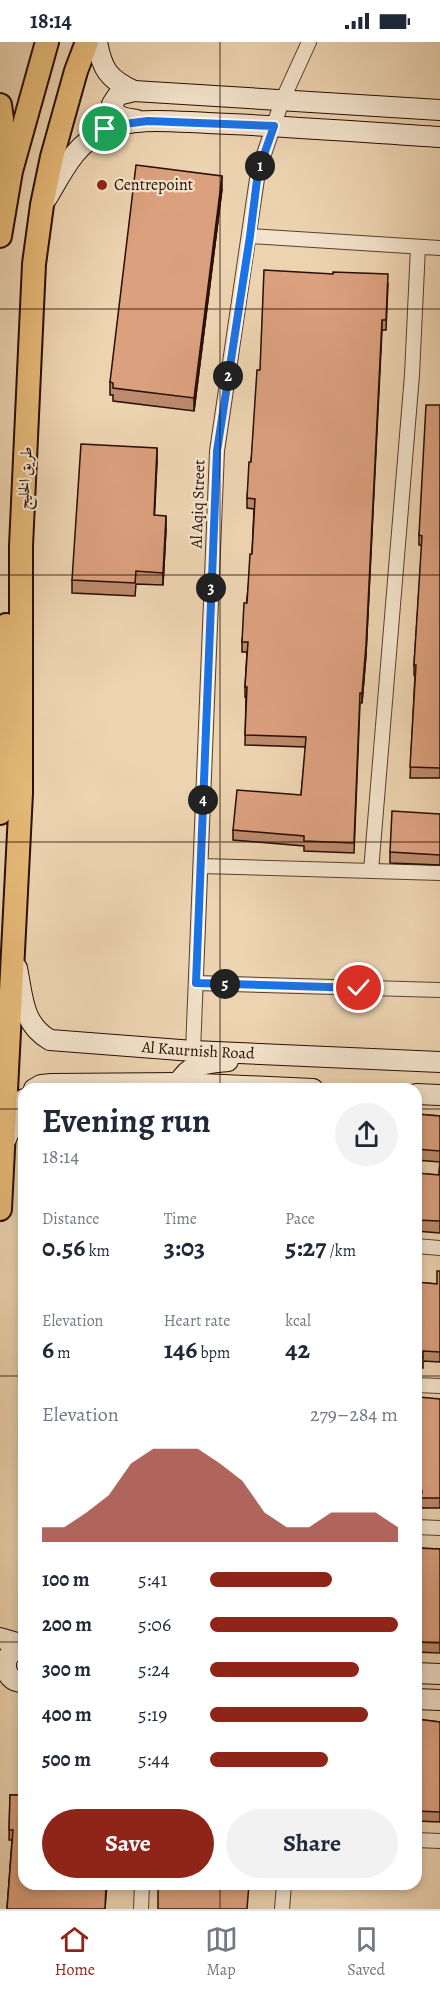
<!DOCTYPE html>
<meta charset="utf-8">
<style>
:root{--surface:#fff;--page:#f2f2f3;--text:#1f2937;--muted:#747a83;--line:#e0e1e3;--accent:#8f2418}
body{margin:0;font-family:Alegreya,Amiri,serif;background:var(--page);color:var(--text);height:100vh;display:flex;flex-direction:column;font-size:22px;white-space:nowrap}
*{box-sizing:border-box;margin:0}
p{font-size:20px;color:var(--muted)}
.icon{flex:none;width:33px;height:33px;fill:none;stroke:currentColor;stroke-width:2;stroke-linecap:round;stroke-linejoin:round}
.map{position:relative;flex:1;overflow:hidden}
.panel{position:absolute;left:18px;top:1041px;width:404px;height:807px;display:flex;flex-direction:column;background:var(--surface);border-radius:18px;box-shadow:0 3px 9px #0003}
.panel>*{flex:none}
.pin{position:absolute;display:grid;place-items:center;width:51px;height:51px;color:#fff;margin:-26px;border:3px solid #fff;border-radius:50%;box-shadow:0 2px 6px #0007}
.km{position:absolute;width:30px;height:30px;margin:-15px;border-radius:50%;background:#222;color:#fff;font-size:16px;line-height:30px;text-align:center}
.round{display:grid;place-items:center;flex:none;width:63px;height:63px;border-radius:32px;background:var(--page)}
.overview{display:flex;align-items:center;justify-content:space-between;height:102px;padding:0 24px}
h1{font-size:33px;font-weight:600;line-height:45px}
.stats{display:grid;grid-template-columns:repeat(3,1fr);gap:9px;height:102px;padding:6px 24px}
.stats div{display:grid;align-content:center}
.stats b{font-size:26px;font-weight:600}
.stats small{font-size:16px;font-weight:400}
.stats p{font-size:16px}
.chart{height:168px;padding:12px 24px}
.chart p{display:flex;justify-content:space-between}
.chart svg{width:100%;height:108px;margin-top:6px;fill:var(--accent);opacity:.7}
.button{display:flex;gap:12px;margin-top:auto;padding:12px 24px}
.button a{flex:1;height:69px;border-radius:36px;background:var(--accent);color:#fff;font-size:24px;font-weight:600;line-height:69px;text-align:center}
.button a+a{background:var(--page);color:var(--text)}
ul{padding:0 24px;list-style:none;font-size:20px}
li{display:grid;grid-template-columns:96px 72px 1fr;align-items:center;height:45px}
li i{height:15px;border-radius:8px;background:var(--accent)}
.status{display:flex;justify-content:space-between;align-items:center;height:42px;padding:0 30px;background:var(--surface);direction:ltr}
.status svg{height:16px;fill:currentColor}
.dock{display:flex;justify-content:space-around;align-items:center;height:84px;border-top:2px solid var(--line);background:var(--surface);font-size:16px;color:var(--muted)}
.dock a{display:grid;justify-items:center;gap:3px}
.dock .active{color:var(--accent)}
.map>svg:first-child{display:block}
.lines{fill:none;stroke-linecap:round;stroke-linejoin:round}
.street-casing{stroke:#5a3f2e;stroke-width:16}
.secondary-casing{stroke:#290d03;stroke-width:22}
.primary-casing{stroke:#290d03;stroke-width:26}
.street{stroke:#f3e3cc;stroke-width:14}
.secondary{stroke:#f3e3cc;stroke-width:20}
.primary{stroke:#e6ba78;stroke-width:22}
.wall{fill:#bc8a6c;stroke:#290d03;stroke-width:1.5}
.shaded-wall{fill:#997058;stroke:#290d03;stroke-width:1.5}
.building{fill:#dba07e;stroke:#290d03;stroke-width:1.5}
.route-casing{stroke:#fff;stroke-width:12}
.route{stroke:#1a73e8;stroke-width:8}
.grid{fill:none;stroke:#290d03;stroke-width:1.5;stroke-opacity:0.55}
.poi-dot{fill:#8f2418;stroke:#f3e3cc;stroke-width:2}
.labels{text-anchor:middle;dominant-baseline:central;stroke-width:4.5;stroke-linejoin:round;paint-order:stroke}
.poi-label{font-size:16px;fill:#290d03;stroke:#f3e3cc;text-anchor:start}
.street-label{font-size:16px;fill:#290d03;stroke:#f3e3cc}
</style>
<div class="status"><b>18:14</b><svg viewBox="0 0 49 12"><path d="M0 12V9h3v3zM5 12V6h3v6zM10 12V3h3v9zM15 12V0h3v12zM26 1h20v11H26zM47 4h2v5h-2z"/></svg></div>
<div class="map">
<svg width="440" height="1867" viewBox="0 0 440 1867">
<rect width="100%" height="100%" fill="#edd4b1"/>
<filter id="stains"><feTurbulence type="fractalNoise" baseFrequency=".00333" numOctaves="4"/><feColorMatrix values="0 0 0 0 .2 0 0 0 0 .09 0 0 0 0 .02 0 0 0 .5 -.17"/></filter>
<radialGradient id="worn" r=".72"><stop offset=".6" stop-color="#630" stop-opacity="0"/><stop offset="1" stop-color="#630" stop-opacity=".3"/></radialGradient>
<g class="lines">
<g class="street-casing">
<path id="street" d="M250 194 440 206
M201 824 440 831
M371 829 412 333 418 205
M196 941 440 948
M193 1009 217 409 258 130 282 59 309 0
M416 1204 440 1206
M416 1343 440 1344
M416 1485 440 1486
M416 1798 440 1799
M141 1867 142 1842
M282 1867 284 1842"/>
</g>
<g class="secondary-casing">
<g id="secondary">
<path d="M97 0C102 27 108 37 134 49L440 68"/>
<path d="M134 49 118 53 112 62C114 76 125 76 137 78"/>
<path d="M47 156C63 129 75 102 105 88 133 74 177 80 208 81 286 84 363 90 440 95"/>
<path id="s1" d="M17 926C23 955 22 982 50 998L193 1009 440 1020"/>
<path d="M179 1041C188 1021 209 1021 228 1019"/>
<path d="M34 1047 41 1043 52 1042 179 1041 313 1047"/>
<path d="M416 1052 440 1053"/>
<path d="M6 1097 24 1057"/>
<path d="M0 1596 24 1603"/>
<path d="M24 1605C0 1607 0 1641 24 1640"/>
<path d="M416 1631 440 1632"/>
<path d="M416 1657 440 1658"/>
</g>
</g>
<g class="primary-casing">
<path id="primary" d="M0 63 2 77 0 136
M0 194 11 129 47 0
M0 771 1 675 6 583
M0 1167 21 751V504L34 222 42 163 52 115 76 29 87 0"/>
</g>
<use href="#street" class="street"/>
<use href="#secondary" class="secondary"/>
<use href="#primary" class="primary"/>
</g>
<path class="wall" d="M222 147 194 369 113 359V353H110V340Z
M388 242 386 288H382L366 613 362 661H360L354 811 304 809V804L233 798V788L301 753 306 705 245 703 246 655H245V645L247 610H242V600L252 512 254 467 247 466V456L251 420 260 328Z
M440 363V736H410L415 633H414V623L422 504 419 503V493Z
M157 419 154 473 166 487 163 543 136 542 135 554 72 551V538Z
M440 772V823L390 821V810Z
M416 1072 440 1074V1120L416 1118Z
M440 1118V1191L416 1189V1131L439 1133Z
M440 1229V1320L423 1319V1326H416V1240L437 1242Z
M440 1357V1466H421V1459L416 1458V1363L418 1364Z
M24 1453V1535L20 1534Z
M416 1506 440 1507V1611L416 1610Z
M416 1677 440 1680V1780L416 1779Z
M10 1753H24V1842H107L105 1867H7L12 1798H9Z
M154 1842H249L158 1847H154Z"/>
<path class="shaded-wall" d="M222 134V147L194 369V356Z
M382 278 366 613 362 661V651Z
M157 406V419L154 486V473Z
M166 474V487L163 543V531Z"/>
<path class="building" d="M136 123 222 134 194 356 113 346V341L110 340Z
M264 228 333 232V230L388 232 386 278H382L366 603 362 651H360L354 801 304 799V794L233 788 237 748 301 753 306 695 245 693 247 645H245L248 600H242L244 561H247L250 512H252L255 457 247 456 249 420H251L257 328H260Z
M426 363H440V726L410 725 416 623H414L422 494 419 493Z
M81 402 157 406 154 473 166 474 163 531 136 529 135 541 72 538Z
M392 769 440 772V813L390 810Z
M416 1072 440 1074V1109L416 1107Z
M440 1118V1179L416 1178V1131L439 1133Z
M437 1229H440V1310L423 1309V1317L416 1316V1240L437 1242Z
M419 1355 440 1357V1456H421L422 1449 416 1448V1363L418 1364Z
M24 1453V1524L20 1523Z
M416 1506 440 1507V1601L416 1600Z
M416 1677 440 1680V1770L416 1769Z
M10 1753H24V1842H106L105 1867H7L13 1788H9Z
M158 1842H249L247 1867H158Z"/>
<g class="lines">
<g class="route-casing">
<path id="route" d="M105 87 116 83 148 79 274 84 258 130 250 194 217 409 196 941 359 946"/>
</g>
<use href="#route" class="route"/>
</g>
<path class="grid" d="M220 0V1047M0 267H440M0 533H440M0 800H440M0 1067H24M416 1067H440M0 1334H24M416 1334H440M0 1600H24M416 1600H440M220 1842V1867"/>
<circle class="poi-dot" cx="102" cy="143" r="6"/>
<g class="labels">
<g class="poi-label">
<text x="114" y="143">Centrepoint</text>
</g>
<g class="street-label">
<text transform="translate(25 436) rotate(-87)">طريق الخليج</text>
<text transform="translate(198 462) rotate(-88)">Al Aqiq Street</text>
<text stroke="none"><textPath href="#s1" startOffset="231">Al Kaurnish Road</textPath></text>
</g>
</g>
<rect width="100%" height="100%" filter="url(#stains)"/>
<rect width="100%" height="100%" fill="url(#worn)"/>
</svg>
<div class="pin" style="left:105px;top:87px;background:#1e9e55"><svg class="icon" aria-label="arrive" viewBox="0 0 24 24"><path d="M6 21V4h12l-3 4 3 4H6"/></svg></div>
<div class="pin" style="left:359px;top:946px;background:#d93025"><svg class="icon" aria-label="check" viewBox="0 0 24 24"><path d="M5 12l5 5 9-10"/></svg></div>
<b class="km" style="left:260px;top:124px">1</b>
<b class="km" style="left:228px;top:334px">2</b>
<b class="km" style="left:211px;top:546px">3</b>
<b class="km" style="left:203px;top:758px">4</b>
<b class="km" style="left:225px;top:942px">5</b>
<section class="panel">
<div class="overview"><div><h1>Evening run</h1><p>18:14</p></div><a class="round"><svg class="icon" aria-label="share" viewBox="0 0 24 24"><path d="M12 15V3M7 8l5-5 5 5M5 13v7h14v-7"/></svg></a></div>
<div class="stats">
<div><p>Distance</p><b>0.56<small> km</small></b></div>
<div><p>Time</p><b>3:03</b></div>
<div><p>Pace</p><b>5:27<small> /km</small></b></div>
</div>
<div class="stats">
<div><p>Elevation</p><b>6<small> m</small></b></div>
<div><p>Heart rate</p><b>146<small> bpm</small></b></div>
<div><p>kcal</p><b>42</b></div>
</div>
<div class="chart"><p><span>Elevation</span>279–284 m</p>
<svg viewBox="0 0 160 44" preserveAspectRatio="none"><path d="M0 44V38L10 38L20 32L30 25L40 12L50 6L60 6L70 6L80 12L90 19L100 32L110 38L120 38L130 32L140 32L150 32L160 38V44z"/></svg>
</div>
<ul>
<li><b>100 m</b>5:41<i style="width:65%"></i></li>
<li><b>200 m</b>5:06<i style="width:100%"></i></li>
<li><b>300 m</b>5:24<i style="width:79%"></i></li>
<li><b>400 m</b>5:19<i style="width:84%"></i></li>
<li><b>500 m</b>5:44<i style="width:63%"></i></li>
</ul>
<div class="button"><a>Save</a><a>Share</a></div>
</section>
</div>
<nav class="dock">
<a class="active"><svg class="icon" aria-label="home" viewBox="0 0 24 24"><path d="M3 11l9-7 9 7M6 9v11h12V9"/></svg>Home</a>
<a><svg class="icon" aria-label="map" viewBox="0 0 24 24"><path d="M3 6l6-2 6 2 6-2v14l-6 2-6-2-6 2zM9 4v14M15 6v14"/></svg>Map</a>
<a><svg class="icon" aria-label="saved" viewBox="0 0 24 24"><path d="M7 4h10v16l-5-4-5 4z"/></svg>Saved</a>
</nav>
